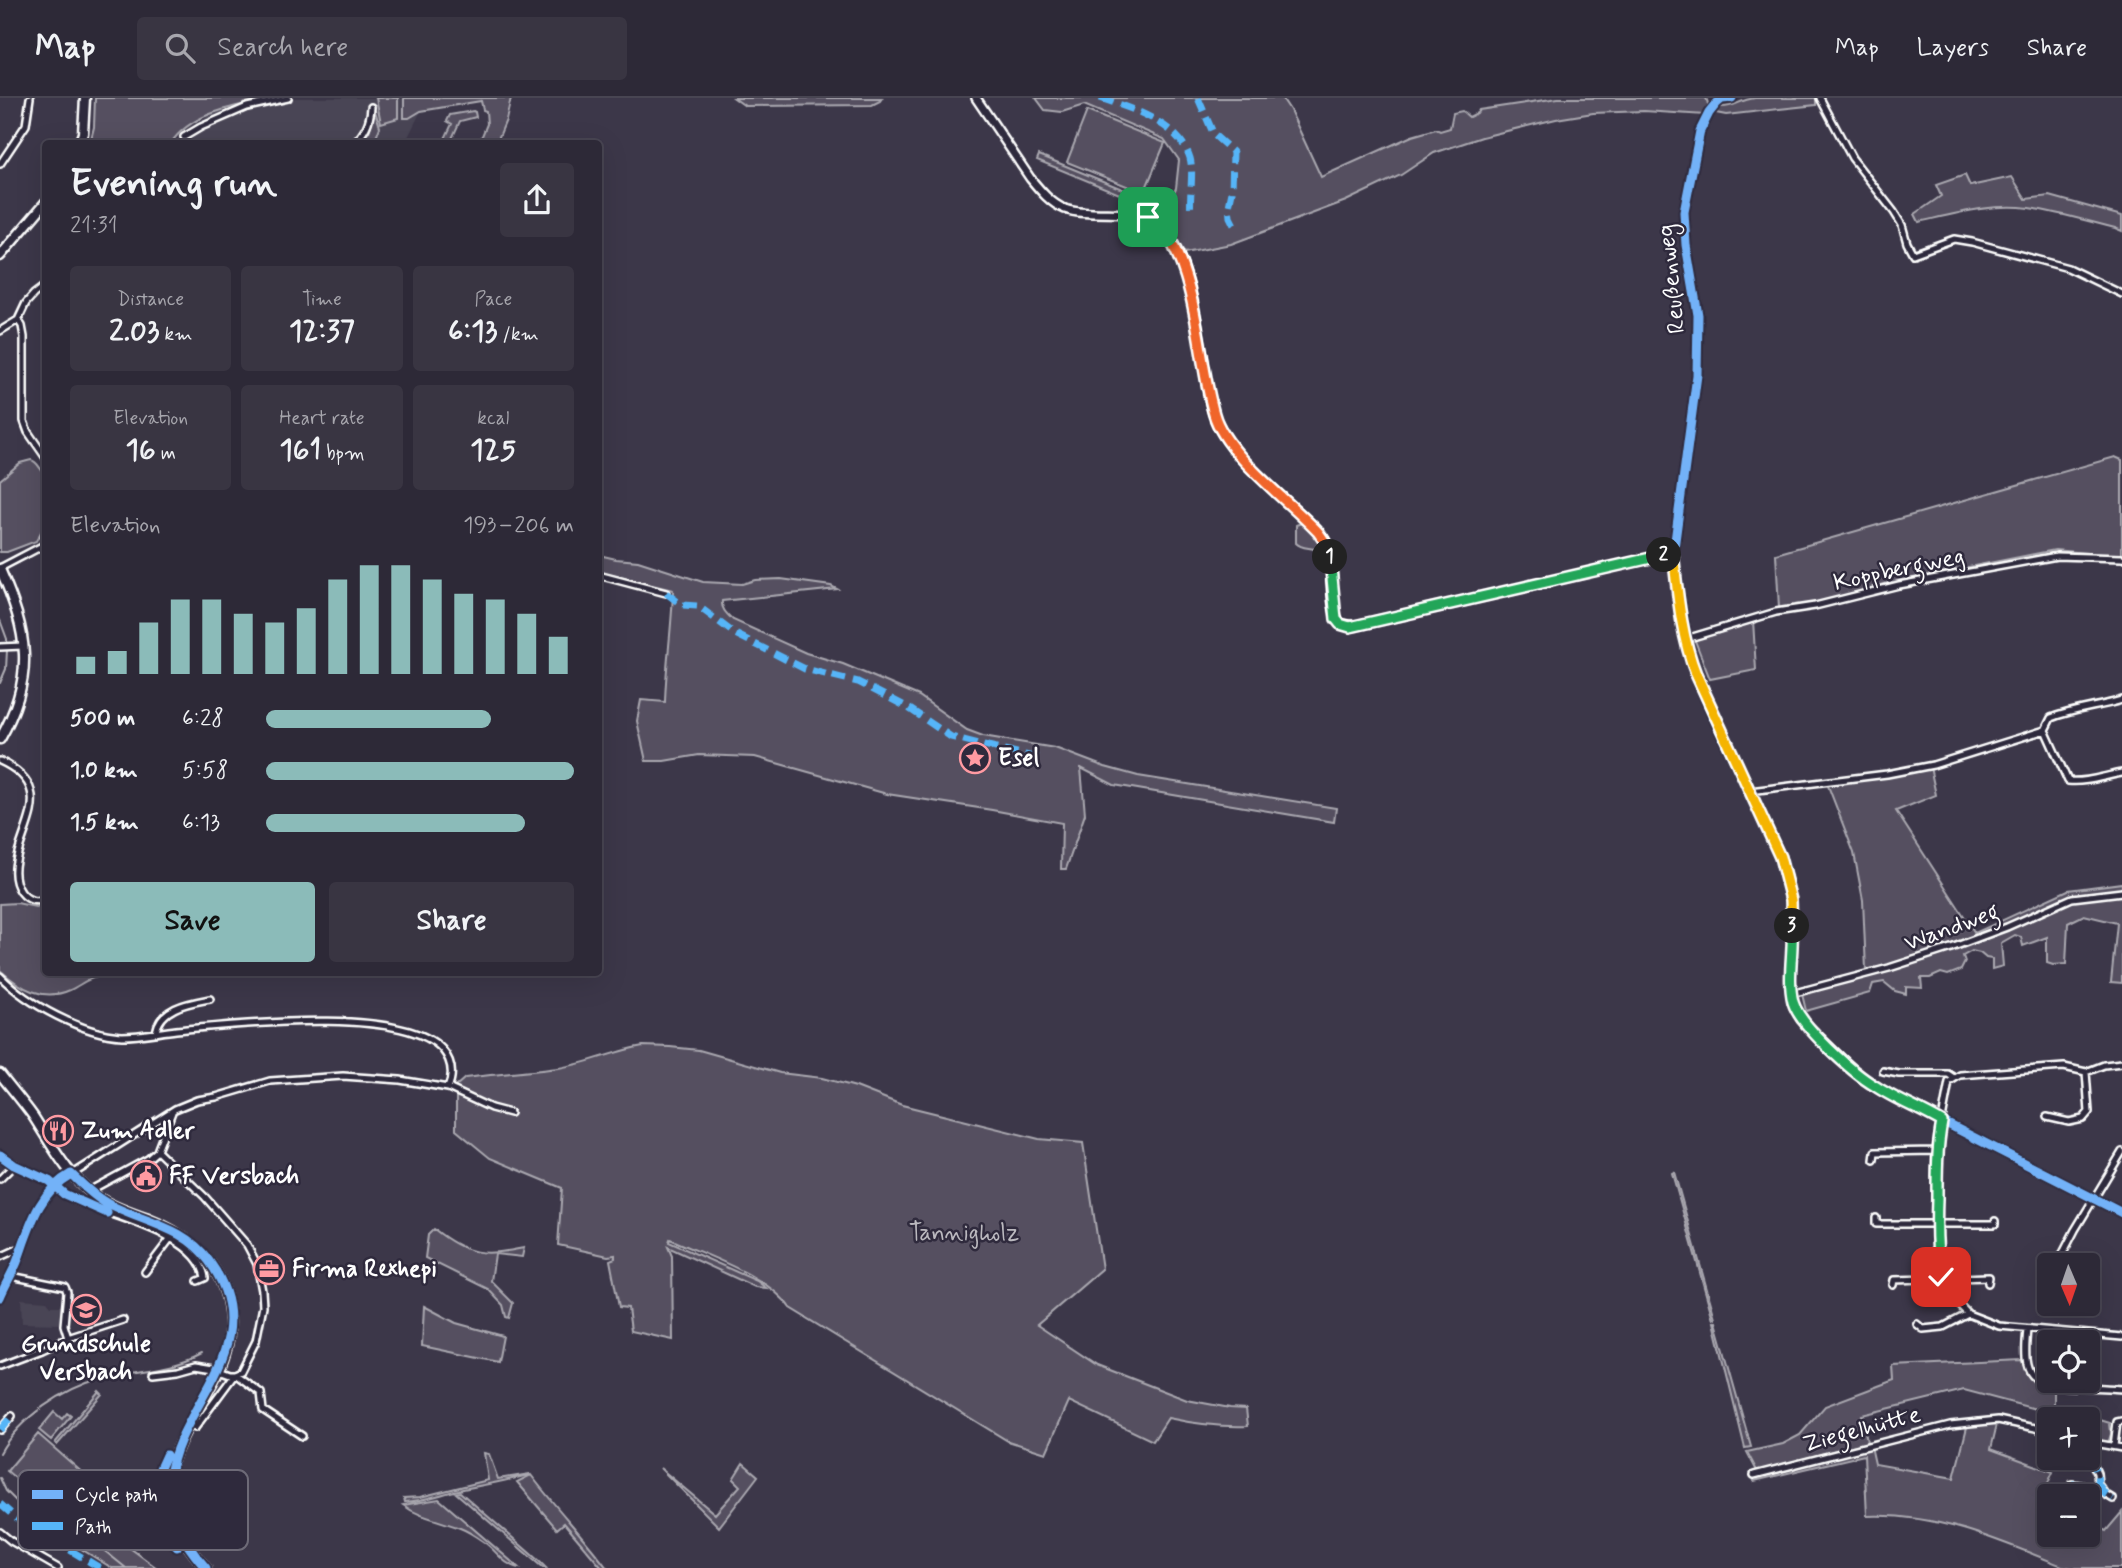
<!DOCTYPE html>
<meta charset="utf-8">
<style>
:root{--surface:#2d2937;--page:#393542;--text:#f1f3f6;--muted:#a7a6ad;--line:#484552;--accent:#8bbbb9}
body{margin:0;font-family:Mynerve,sans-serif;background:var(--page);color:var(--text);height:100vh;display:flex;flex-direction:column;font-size:26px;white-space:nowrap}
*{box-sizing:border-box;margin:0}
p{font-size:23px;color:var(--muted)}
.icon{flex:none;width:38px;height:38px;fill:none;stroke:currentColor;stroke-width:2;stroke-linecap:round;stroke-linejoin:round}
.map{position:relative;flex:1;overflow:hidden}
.panel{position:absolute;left:42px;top:42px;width:560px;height:836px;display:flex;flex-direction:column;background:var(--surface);border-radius:7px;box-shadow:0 7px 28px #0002,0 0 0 2px var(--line)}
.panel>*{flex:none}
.needle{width:46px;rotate:178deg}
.controls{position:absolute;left:2037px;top:1155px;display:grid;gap:14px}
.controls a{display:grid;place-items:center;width:63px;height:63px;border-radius:7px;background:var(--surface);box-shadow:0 7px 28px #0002,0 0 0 2px var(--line);font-size:35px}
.pin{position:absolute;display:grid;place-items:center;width:60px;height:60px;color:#fff;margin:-30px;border-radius:14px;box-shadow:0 4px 10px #0006}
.km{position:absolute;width:35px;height:35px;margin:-18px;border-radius:50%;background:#222;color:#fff;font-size:19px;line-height:35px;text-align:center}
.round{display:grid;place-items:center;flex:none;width:74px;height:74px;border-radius:7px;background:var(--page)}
.headline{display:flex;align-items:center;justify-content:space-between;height:119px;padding:0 28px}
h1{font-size:38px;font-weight:700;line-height:52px}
.figures{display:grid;grid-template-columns:repeat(3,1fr);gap:10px;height:119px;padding:7px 28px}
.figures div{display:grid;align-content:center;border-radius:7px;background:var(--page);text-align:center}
.figures b{font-size:30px;font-weight:700}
.figures small{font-size:19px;font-weight:400}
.figures p{font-size:19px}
.chart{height:196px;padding:14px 28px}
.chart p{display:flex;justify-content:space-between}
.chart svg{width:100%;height:126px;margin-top:7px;stroke:var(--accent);stroke-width:6}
.cta{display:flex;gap:14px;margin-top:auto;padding:14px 28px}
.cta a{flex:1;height:80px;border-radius:7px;background:var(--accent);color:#111;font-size:28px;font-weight:700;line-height:80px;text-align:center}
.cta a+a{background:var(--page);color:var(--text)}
ul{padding:0 28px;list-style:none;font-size:23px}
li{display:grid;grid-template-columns:112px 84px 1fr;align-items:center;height:52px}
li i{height:18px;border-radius:9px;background:var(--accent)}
header{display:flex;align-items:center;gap:42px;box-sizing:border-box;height:98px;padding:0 35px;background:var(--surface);border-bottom:2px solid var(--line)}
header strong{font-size:33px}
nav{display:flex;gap:38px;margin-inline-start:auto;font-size:24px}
.search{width:490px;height:63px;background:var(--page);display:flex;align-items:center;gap:18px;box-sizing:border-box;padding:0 24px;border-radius:7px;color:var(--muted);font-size:26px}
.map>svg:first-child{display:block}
.built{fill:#494455}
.green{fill:#555060;stroke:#aaa8b0;stroke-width:2}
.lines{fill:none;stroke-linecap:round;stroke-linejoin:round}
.stream{stroke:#afadb4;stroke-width:2}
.minor-casing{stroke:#fff;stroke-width:10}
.tertiary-casing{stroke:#fff;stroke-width:12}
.secondary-casing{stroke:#fff;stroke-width:13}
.minor{stroke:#2f2a3d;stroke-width:5}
.tertiary{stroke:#2f2a3d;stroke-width:7}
.secondary{stroke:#2f2a3d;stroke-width:8}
.quiet{stroke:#56b5f8;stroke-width:7;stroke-dasharray:14 7;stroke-linecap:butt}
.cycleway-casing{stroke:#2f2a3d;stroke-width:13}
.cycleway{stroke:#73b2f8;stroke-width:9}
.split-1-casing{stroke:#fff;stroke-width:14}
.split-2-casing{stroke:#fff;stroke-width:14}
.split-3-casing{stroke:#fff;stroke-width:14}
.split-4-casing{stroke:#fff;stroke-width:14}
.split-1{stroke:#f0652b;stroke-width:9}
.split-2{stroke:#22a559;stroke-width:9}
.split-3{stroke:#f5b400;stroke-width:9}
.split-4{stroke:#22a559;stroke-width:9}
.labels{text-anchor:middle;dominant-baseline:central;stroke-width:5;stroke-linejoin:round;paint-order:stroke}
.street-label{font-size:24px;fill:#fff;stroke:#2f2a3d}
.poi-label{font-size:24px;font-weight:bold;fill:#fff;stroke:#2f2a3d;text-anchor:start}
.park-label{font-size:24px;fill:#bbb9bf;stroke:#2f2a3d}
.key{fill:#2f2a3d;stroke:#6d6a77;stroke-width:2}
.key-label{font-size:19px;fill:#fff}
</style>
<header>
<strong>Map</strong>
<div class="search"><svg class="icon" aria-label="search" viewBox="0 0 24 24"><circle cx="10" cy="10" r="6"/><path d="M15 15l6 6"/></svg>Search here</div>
<nav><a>Map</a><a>Layers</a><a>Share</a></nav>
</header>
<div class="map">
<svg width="2122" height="1470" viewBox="0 0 2122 1470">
<rect width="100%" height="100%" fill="#3c3749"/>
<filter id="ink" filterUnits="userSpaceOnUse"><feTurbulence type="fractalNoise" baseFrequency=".0143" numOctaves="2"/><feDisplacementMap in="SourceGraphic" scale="14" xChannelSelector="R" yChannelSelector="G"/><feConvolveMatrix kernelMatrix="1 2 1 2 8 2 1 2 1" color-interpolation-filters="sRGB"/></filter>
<g filter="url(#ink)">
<path class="built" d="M274 0H499L421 13 405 45 189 46 208 17 246 5Z
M21 1201 47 1203 51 1208H62L60 1226 22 1225Z"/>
<path class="green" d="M95 0H273C238 8 193 13 171 45H90L94 29Z
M376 0H398V20L381 25Z
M404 0H511L506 22 496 46 479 45 487 26 486 13 483 12 481 3 421 13 409 20H404Z
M734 0H882L880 3 872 7 745 8Z
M1036 0H1282L1290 12 1321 79 1412 38 1436 31 1440 33 1450 30 1453 15 1462 13 1469 19 1477 15 1479 12 1558 0H1706C1709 6 1709 11 1705 17L1644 13 1593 15 1556 21 1482 39 1434 55 1401 77 1346 103 1231 146 1185 155 1167 127V109L1176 90 1179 62 1164 41 1084 7 1062 14 1045 12Z
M1755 0H1816V7L1726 17 1716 15 1720 9C1735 10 1738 2 1755 0Z
M375 13 380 29 374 45 356 46 369 34Z
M473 13 475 14 476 19 460 23 450 45H443L452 26 447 23 450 17Z
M1087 13 1165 45 1144 95 1067 64Z
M1039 57 1137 97 1134 102 1037 62Z
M1965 77 1970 88 2012 79 2026 101 2050 98 2122 118V133L2115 130C2087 123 2057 114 2029 110 1992 105 1954 116 1919 124L1915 116 1941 98 1936 87Z
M2115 359 2122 362V457L2118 458 2055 452 1888 485 1822 504 1779 510 1776 456Z
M31 362C39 364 39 372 45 375V427L36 443 7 454H0V382L20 365Z
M1304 424 1321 441 1327 456 1331 519 1323 457C1316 447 1303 453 1296 445V427Z
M599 457 616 461 638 463 703 484 742 486 755 482 781 481 831 488 837 491 722 503C721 511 727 516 733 522L806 555 843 566 919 598 967 632 983 638 1055 650 1105 669 1138 678 1336 710 1334 724 1114 687 1081 670 1085 716 1066 771H1061L1062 725 992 712 887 696 755 659 699 657 664 663H646L637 623 641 602 665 604C666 566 672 530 673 492L599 474Z
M1753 522 1756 572 1710 581 1694 540Z
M1930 669 1936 697 1896 713 1975 835 2068 792 2122 785V885L2111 884 2117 825 2084 817 2068 825 2066 866 2053 867 2047 865V839L2023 848 2021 839 2015 837 2001 845 2003 868 1992 871V861L1986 860 1980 855 1972 853 1963 858 1965 864 1961 872 1948 877 1941 875 1930 880H1921L1922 890 1906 889V896L1895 893 1884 884 1873 886 1870 895 1806 913 1802 896 1891 871 1892 866 1866 872 1863 802 1854 755 1827 685Z
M17 805 45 811 46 875H117C108 877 98 878 90 881 83 884 77 889 70 892 43 904 20 890 0 872V806Z
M643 948 670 949 699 952 780 975 822 980 856 989 902 1007 1039 1041 1083 1045 1102 1171 1037 1227 1097 1267 1187 1302 1230 1310 1246 1311 1248 1328C1221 1329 1195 1326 1168 1320L1153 1343 1069 1303 1046 1355 1008 1343 790 1210C769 1178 705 1157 670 1141L669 1144 757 1183 766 1190 755 1189 668 1149 672 1158 673 1242 631 1233 628 1210 619 1209 610 1162 615 1160V1157L608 1158 558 1147 562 1090 490 1060 456 1032V988L465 980C496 976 527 974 558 970 587 966 614 953 643 948Z
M1674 1074 1715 1220 1713 1221 1672 1075Z
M434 1131C468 1158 483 1158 524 1150L522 1159 495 1156 491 1183 513 1205 509 1220 506 1219 503 1207 488 1191 425 1160 428 1137Z
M424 1208 456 1225 503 1238 498 1264 422 1248Z
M1714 1224H1716L1751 1349 1745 1350Z
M2022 1262C2028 1283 2033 1287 2054 1291V1308L2110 1325 2111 1336 2108 1345 2088 1340V1321H2049V1333L2043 1331 2047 1314 1964 1292 1862 1317 1867 1344 1757 1373 1747 1354 1783 1346 1800 1337 1825 1308 1894 1282 1893 1268Z
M99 1293 102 1296 57 1347 55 1345Z
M54 1314 62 1321 67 1315 71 1318 51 1342 39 1332Z
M1998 1322 1991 1351 2053 1374 2040 1403 2049 1407V1437H2088V1425L2106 1433 2122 1414V1470H2072L2062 1468C1999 1442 1936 1415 1867 1418L1864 1357 1754 1383 1753 1380 1871 1348 1875 1366 1954 1380 1968 1325Z
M38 1336 92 1383 60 1419 7 1373Z
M484 1355 489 1356 498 1381 530 1376C507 1384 483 1386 459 1392 441 1396 424 1403 405 1404L404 1400 420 1399 488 1382Z
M743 1365 758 1378 719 1429 660 1370 715 1416 740 1388 733 1381Z
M531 1377C555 1409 583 1438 607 1470H602L564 1425 557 1431 517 1384Z
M460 1394 539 1463 546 1470H543L456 1395Z
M439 1401 519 1470C504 1468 496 1452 484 1444 477 1439 468 1433 460 1430 440 1422 420 1420 403 1407Z
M84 1412 107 1433 157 1470H112L65 1441Z"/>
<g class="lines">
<path class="stream" d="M0 522 7 541V547
M0 585 6 571 7 552
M0 1053 15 1062
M0 1355C19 1320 64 1290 103 1280 139 1270 167 1273 202 1255
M0 1380 6 1393 23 1410 96 1446 126 1470"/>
<g class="minor-casing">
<path id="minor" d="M1820 0 1852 60 1894 114 1902 127 1907 145 1913 156 1954 141 1972 144 2068 170 2122 196
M184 39 201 29 247 9 288 0
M354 46C365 34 370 25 371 9
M0 66 26 27 30 0
M18 222 22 228 24 239V323L28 334 46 360
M0 233 18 222 26 205 34 196 46 187
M44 447 46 434
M1673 458 1697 277 1698 217 1686 147 1684 114 1700 33 1709 15 1717 5 1722 1 1732 0
M0 470 46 446
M598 477 666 495
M1686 541 1776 514 1815 508 1899 487 2057 458 2122 460
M0 549 23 548
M2045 632 2068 683C2086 685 2104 678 2122 675
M0 663C13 669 27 678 31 693 40 722 0 765 21 794 28 803 35 804 46 802
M1750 693 1887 676 1933 667 2045 632 2051 620C2074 611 2098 609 2122 602
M0 878C27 906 83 936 122 938 140 938 158 934 176 932 233 927 402 907 442 951 452 963 454 976 448 990
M1791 896 1889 870 1951 850 2007 829 2072 800 2122 794
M156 934C160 909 189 905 210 901
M2122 965 2104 967 2086 974 2064 969 1960 977 1949 984 1936 1053V1127L1937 1158 1942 1179 1949 1196 1968 1216 1999 1228 2122 1239
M1883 973 1899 976H1948L1954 980
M2047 1019 2069 1024 2083 1021 2089 1014 2086 974
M0 1057C15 1068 33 1073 48 1083 59 1090 67 1099 79 1104 113 1119 199 1136 205 1180L198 1183
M1874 1062 1875 1054 1936 1053
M0 1081 14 1067
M89 1093 148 1061 157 1053 172 1014
M1876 1120V1126H1995V1123
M0 1159 22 1149
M2059 1163 2075 1132 2122 1054
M2056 1167 2059 1163 2069 1167
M145 1174 170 1141
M11 1178 65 1189 67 1194 64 1227 68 1240
M1893 1187 1894 1182 1989 1179 1988 1185
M0 1199C4 1188 11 1179 15 1168 27 1140 34 1112 54 1088L175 1011 197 1002 216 999 270 983 343 978 400 982 448 990 491 1010 510 1015
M1917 1226 1923 1231 1943 1229 1968 1216
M2027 1232C2022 1279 2030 1287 2077 1289 2092 1289 2107 1290 2122 1291
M0 1268 42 1252 68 1240 123 1222
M153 1275 178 1272 196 1267 214 1270 230 1276H235L241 1273 256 1243 263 1208 262 1193 257 1166 247 1147 205 1099 157 1053
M195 1330 235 1276 261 1295 263 1312 302 1338
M0 1332 12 1318
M2088 1344 2122 1350
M2114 1348 2117 1324 2122 1323
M1754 1377 1950 1327 1998 1322 2049 1333
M2072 1386 2094 1389 2098 1386 2097 1375 2088 1355
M2098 1386 2105 1396 2113 1401
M0 1434 11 1443 58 1470"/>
</g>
<g class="tertiary-casing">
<path id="tertiary" d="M976 0 1030 80C1039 91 1051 106 1065 111 1090 121 1148 107 1163 128 1189 163 1197 223 1204 265 1207 284 1208 305 1216 323 1237 369 1290 401 1324 440 1337 464 1325 508 1341 526L1355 528 1649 460 1667 457 1673 458 1689 556C1706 608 1733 657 1756 706 1767 729 1779 751 1786 775 1790 794 1792 814 1793 833 1794 862 1784 896 1801 921L1851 970 1875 989 2122 1115"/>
</g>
<g class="secondary-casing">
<path id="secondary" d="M79 46 83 35 85 0
M0 158 46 104
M0 471C28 535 36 578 0 641
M0 976C11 990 23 1004 33 1018 53 1049 68 1080 99 1100 114 1110 131 1115 148 1121 182 1134 211 1155 224 1191 262 1298 98 1353 206 1470"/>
</g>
<use href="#minor" class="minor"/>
<use href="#tertiary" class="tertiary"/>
<use href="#secondary" class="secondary"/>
<path class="quiet" d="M1100 0C1131 10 1179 25 1190 60 1194 74 1189 99 1191 115
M1198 0 1214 37 1233 54 1232 94 1229 108 1230 119 1235 129
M666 495 682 507 698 508 735 536 805 571 858 584 907 609 951 639 1041 661
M0 1332 12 1318
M2072 1386 2094 1389 2098 1386 2097 1375 2088 1355
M2098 1386 2105 1396 2113 1401
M0 1406 15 1419 100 1470"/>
<g class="cycleway-casing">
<path id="cycleway" d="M1732 0 1722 1 1717 5 1709 15 1700 33 1684 114 1686 147 1698 217 1697 277 1673 458 1689 556C1706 609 1733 658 1757 708 1767 729 1779 750 1785 773 1796 813 1792 855 1791 896 1798 930 1848 970 1875 989L2122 1115
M0 1057 14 1067 49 1083 64 1096 107 1115
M0 1199C5 1187 12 1176 17 1164 29 1131 38 1094 71 1076 83 1087 94 1099 108 1106 144 1125 184 1128 209 1163 293 1278 90 1344 206 1470
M166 1357C163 1364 159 1371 157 1379 152 1402 162 1430 177 1449"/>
</g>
<use href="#cycleway" class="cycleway"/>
</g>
</g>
<g class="lines" filter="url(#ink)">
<g class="split-1-casing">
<path id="split-1" d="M1148 119C1152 120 1155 121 1158 123 1162 126 1165 131 1167 136 1199 190 1197 256 1214 316 1225 356 1289 403 1318 434L1327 447 1330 459"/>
</g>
<g class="split-2-casing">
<path id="split-2" d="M1330 459 1336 521 1340 526 1350 529 1664 457"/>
</g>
<g class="split-3-casing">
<path id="split-3" d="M1664 457 1673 458 1674 463C1678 500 1682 541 1696 576L1780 759 1791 802 1792 828"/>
</g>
<g class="split-4-casing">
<path id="split-4" d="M1792 828C1794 852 1787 880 1793 904 1800 928 1853 975 1875 988 1896 1002 1920 1011 1942 1024 1937 1050 1937 1075 1937 1101 1936 1128 1936 1153 1941 1179"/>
</g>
<use href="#split-1" class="split-1"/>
<use href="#split-2" class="split-2"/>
<use href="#split-3" class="split-3"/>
<use href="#split-4" class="split-4"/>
</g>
<defs>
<g id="sight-ring" transform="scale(1.575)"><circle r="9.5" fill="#2f2a3d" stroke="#ff9aa2" stroke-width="1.5"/><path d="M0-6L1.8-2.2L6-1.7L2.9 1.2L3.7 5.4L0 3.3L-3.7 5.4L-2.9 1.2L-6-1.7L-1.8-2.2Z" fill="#ff9aa2"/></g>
<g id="restaurant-ring" transform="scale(1.575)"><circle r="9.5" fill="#2f2a3d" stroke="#ff9aa2" stroke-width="1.5"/><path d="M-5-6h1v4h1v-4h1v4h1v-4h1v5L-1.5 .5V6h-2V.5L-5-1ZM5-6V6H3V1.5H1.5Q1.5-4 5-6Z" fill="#ff9aa2"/></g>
<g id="civic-ring" transform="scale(1.575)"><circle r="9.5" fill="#2f2a3d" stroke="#ff9aa2" stroke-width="1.5"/><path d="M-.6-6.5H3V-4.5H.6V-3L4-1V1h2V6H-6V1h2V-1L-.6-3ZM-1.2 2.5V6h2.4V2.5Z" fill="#ff9aa2"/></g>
<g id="office-ring" transform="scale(1.575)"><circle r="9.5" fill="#2f2a3d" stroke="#ff9aa2" stroke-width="1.5"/><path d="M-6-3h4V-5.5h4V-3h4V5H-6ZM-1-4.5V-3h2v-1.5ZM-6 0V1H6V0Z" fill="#ff9aa2"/></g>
<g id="school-ring" transform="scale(1.575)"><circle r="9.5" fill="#2f2a3d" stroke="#ff9aa2" stroke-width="1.5"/><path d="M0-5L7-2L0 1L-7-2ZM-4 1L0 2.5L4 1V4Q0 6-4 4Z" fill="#ff9aa2"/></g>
</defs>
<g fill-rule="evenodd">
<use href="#sight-ring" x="975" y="660"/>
<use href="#restaurant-ring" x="58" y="1033"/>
<use href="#civic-ring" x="146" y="1078"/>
<use href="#office-ring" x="269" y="1171"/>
<use href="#school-ring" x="86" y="1212"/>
</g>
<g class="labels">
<g class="street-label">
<text transform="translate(1672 181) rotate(-96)">Reußenweg</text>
<text transform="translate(1899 472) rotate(-12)">Koppbergweg</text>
<text transform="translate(1952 830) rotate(-20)">Wandweg</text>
<text transform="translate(1862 1332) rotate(-15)">Ziegelhütte</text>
</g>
<g class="poi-label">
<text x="998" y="660">Esel</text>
<text x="81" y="1033">Zum Adler</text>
<text x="169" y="1078">FF Versbach</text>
<text x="292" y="1171">Firma Rexhepi</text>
<text x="86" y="1246" text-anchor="middle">Grundschule<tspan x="86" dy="28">Versbach</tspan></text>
</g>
<g class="park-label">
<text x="964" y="1135">Tannigholz</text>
</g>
</g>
<rect x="18" y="1372" width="230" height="80" rx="10" class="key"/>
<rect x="32" y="1392" width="31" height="9" fill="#73b2f8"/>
<rect x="32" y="1424" width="31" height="8" fill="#56b5f8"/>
<g class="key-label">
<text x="75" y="1403">Cycle path</text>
<text x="75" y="1435">Path</text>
</g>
</svg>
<div class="controls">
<a><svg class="needle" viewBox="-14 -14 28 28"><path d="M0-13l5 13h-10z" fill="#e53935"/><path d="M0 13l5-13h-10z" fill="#a7a6ad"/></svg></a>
<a><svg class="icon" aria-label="locate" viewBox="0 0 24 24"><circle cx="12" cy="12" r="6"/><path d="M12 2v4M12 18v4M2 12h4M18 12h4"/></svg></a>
<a>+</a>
<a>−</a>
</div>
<div class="pin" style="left:1148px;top:119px;background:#1e9e55"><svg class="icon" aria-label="arrive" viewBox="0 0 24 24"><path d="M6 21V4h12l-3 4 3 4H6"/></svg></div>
<div class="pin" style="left:1941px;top:1179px;background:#d93025"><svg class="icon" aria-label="check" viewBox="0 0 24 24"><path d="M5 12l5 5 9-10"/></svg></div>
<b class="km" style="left:1330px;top:459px">1</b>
<b class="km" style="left:1664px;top:457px">2</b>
<b class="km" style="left:1792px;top:828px">3</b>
<section class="panel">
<div class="headline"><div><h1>Evening run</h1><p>21:31</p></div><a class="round"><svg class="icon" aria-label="share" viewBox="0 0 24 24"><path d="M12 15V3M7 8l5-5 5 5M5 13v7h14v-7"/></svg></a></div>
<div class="figures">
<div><p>Distance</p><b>2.03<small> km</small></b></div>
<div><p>Time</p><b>12:37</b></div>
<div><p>Pace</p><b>6:13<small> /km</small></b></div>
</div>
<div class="figures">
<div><p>Elevation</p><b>16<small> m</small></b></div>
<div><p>Heart rate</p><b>161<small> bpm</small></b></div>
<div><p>kcal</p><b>125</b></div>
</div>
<div class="chart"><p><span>Elevation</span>193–206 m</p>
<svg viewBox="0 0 160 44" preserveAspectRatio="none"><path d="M5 44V38M15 44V36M25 44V26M35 44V18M45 44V18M55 44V23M65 44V26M75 44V21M85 44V11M95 44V6M105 44V6M115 44V11M125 44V16M135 44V18M145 44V23M155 44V31"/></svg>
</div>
<ul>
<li><b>500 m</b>6:28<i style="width:73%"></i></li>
<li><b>1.0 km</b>5:58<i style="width:100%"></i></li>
<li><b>1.5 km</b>6:13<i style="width:84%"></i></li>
</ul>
<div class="cta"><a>Save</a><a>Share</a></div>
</section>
</div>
